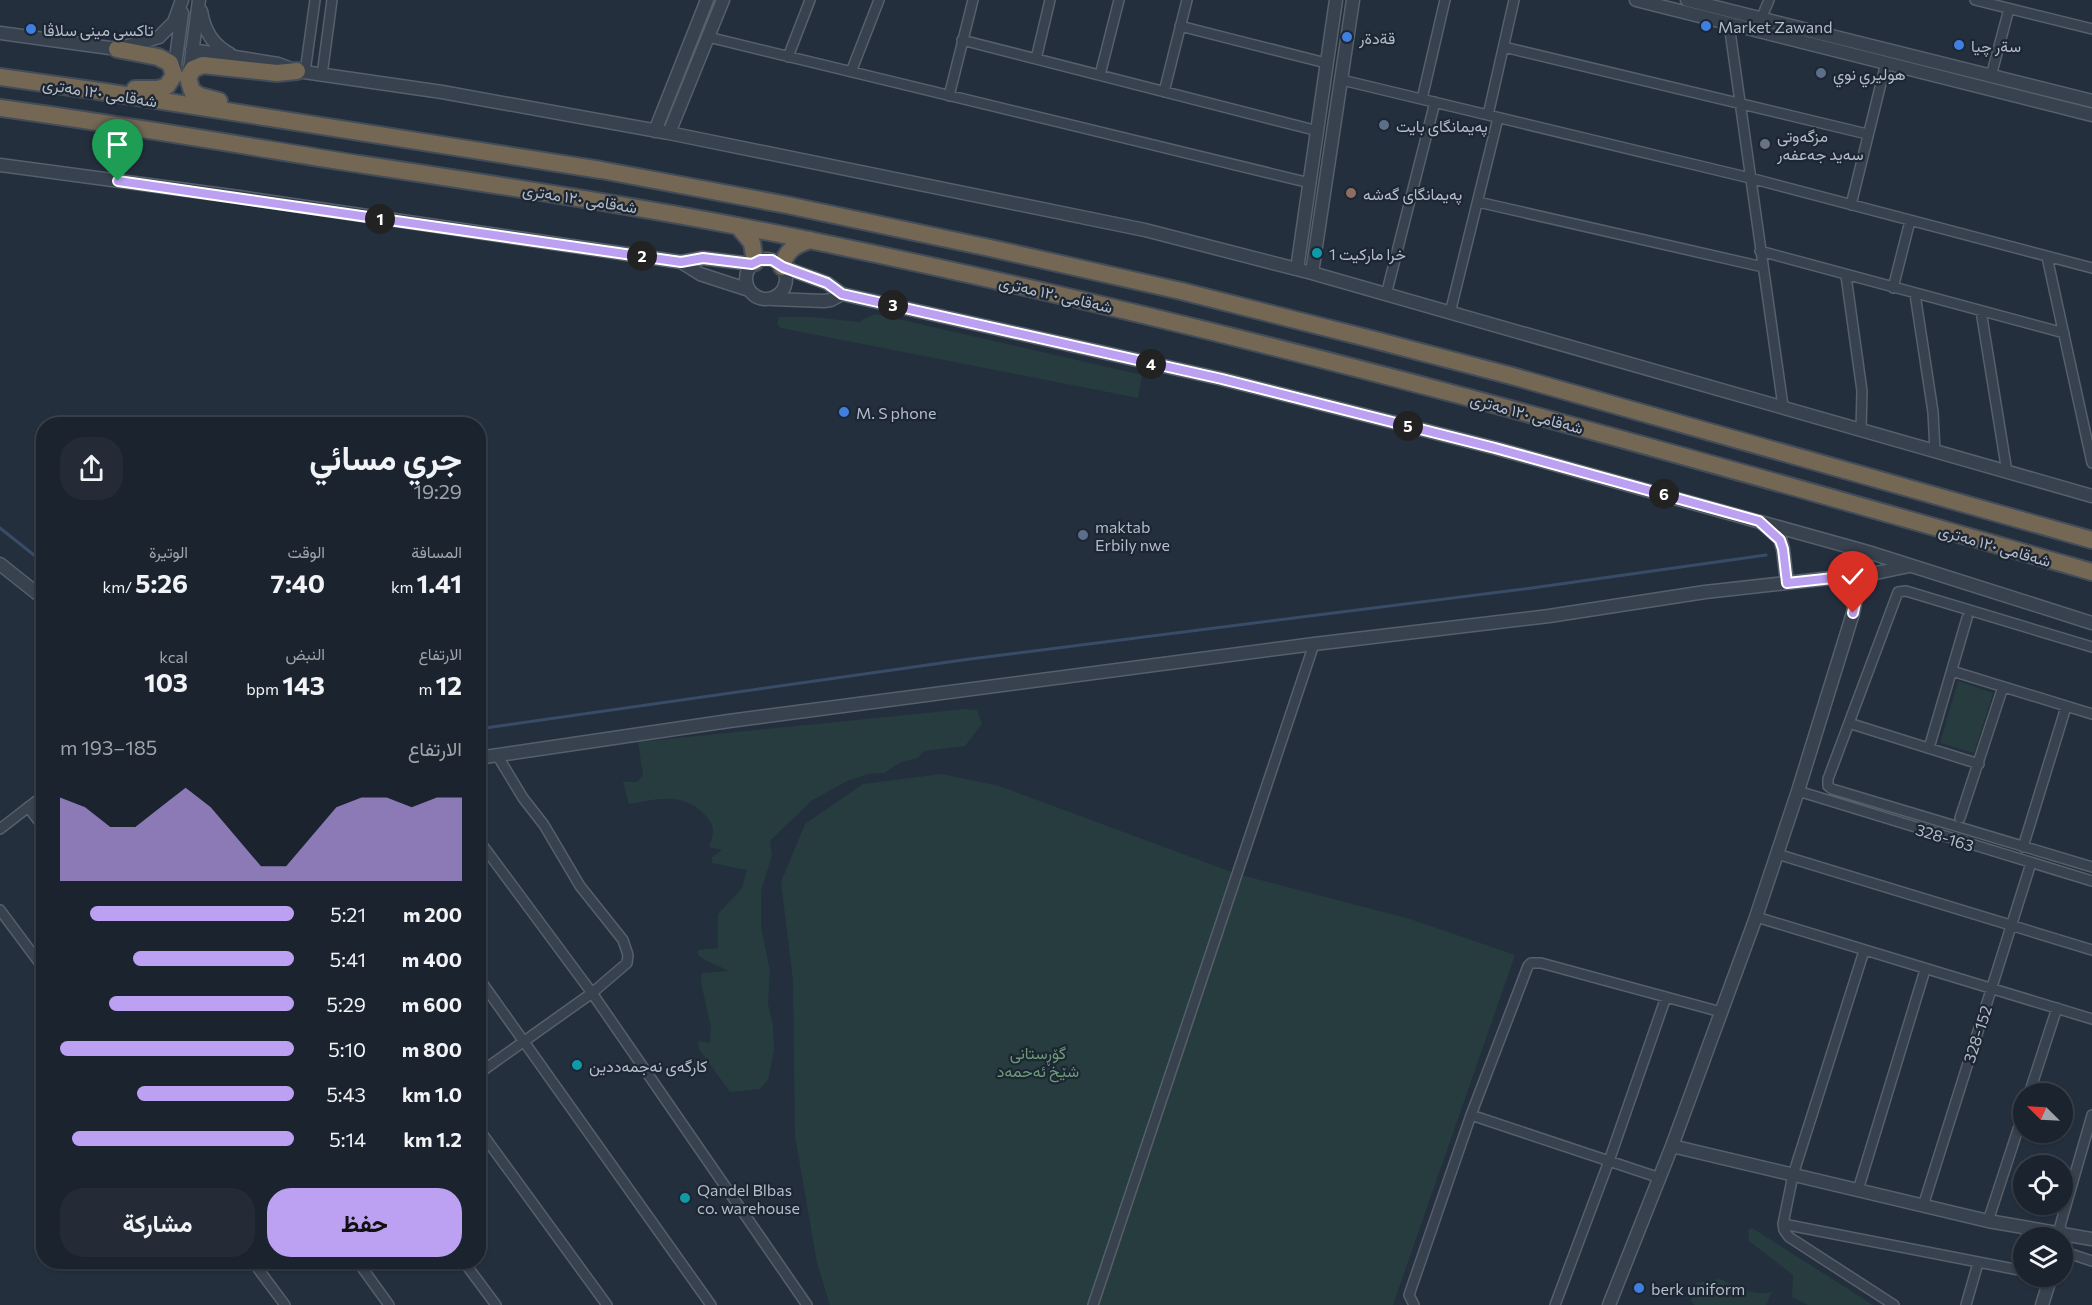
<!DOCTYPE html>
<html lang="ar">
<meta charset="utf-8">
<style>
:root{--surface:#1b232e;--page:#242b36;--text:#f1f3f6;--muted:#a0a4aa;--line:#39404a;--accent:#bca0f2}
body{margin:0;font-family:Commissioner,Vazirmatn,sans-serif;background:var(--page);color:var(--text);direction:rtl;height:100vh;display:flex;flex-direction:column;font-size:22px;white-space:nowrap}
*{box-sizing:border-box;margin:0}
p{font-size:20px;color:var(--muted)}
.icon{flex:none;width:33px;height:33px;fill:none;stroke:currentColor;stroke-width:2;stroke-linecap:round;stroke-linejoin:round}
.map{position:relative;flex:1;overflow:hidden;direction:ltr}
.drawer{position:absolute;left:36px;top:417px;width:450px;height:852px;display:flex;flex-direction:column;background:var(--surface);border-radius:24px;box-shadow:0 2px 4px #0004,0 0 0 2px var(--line);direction:rtl}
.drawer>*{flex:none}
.needle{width:39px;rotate:294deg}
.fabs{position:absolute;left:2013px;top:1083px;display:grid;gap:12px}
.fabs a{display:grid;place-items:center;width:60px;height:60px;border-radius:50%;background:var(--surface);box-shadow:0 2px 4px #0004,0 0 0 2px var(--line);font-size:30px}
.pin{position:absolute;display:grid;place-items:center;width:51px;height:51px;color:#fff;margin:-62px -26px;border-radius:50% 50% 50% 0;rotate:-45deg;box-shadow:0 0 6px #0007}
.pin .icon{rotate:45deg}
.km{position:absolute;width:30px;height:30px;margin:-15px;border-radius:50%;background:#222;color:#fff;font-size:16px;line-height:30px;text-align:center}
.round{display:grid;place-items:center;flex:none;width:63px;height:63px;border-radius:24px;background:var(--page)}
.overview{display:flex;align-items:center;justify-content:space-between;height:102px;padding:0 24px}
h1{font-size:33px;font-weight:700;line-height:45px}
.stats{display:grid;grid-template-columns:repeat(3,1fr);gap:9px;height:102px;padding:6px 24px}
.stats div{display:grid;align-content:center}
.stats b{font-size:26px;font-weight:700}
.stats small{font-size:16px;font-weight:400}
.stats p{font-size:16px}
.chart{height:168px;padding:12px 24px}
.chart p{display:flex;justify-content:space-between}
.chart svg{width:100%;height:108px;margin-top:6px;fill:var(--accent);opacity:.7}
.cta{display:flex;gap:12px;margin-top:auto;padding:12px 24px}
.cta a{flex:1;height:69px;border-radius:24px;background:var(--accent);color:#111;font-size:24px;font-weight:700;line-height:69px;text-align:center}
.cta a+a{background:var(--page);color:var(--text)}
ul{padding:0 24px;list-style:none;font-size:20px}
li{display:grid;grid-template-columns:96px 72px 1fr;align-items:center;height:45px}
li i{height:15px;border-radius:8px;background:var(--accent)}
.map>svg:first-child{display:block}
.green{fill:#263c3f}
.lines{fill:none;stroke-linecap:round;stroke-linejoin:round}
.stream{stroke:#394c67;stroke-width:3}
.minor-casing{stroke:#565f6c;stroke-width:12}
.tertiary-casing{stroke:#565f6c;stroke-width:15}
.motorway-casing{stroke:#434c59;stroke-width:20}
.minor{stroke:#38414e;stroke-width:9}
.tertiary{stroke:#38414e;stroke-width:12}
.motorway{stroke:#746855;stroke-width:16}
.route-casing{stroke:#fff;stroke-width:12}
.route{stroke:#bca0f2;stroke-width:8}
.shop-dot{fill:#3f7fe0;stroke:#1d2633;stroke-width:2}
.service-dot{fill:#5c6f8a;stroke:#1d2633;stroke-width:2}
.worship-dot{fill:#6b7280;stroke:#1d2633;stroke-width:2}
.education-dot{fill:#8d6e63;stroke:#1d2633;stroke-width:2}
.culture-dot{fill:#0f9aa8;stroke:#1d2633;stroke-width:2}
.labels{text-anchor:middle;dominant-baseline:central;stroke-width:4.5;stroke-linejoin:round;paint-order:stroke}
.poi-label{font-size:16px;fill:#b4bcc9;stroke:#1d2633;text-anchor:start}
.street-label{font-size:16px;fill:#b4bcc9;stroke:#1d2633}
.park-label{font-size:16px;fill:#6b9a76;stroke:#1d2633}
</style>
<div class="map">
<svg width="2092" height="1305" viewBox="0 0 2092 1305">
<rect width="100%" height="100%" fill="#242f3e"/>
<path class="green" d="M876 314 1142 375 1138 398 781 328 777 324 779 317H811L860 322 863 319Z
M1958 681 1993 693 1974 753 1940 743Z
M966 709 977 710 982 724 965 746 924 751 918 758 901 762 884 773 868 774 847 781 811 801 770 841 772 855 761 891V927L770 971 768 1004 773 1025 774 1050 768 1080 760 1089 730 1092 699 1049 698 1041 710 1043 711 1028 701 982 702 973 729 971C718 965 707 963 697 954L698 950 718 948V914L742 888 747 870 712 863V857L722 850 709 847C714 832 716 826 704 814 681 791 657 800 629 804L623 782H637L643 775 638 742Z
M942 774 999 786 1237 874 1410 919 1515 955 1393 1305H830L817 1263 795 1136 793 980 781 882 805 824 863 784Z
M1752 1228 1768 1238 1873 1305H1808L1792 1297 1793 1275 1749 1241 1748 1230Z
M1720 1279C1735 1286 1756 1297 1772 1292L1766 1305H1695L1691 1302 1696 1283Z"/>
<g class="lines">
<path class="stream" d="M0 528 44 563
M478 729 970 659 1532 588 1766 555"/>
<g class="minor-casing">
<path id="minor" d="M1975 0 2092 29
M1761 19 1769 0
M1729 24 1783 406
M1180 26 1326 63
M708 37 1310 183
M962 40 1318 131
M1504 47 1867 134
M788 57 810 0
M1036 59 1050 0
M305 72 315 0
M851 72 879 0
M322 75 332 0
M1100 75 1119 0
M1991 76 2009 9
M1342 80 1750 178 2092 268
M1164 92 1187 0
M949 96 973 0
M1422 99 1445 0
M1488 115 1514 0
M1478 202 1763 267
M1851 205 1886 63
M1760 251 2064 333
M2047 257 2092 463
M1846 276 1862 391 1861 430
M1893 288 1910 221
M1915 294 1933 412 1935 451
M1386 295 1435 102
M1981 311 2007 472
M1450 313 1498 118
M2092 647 1906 591 1898 592 1828 779V786L1832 789 2092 867
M1952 671 2092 714
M1855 725 1979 764
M1929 748 1967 618
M1798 791 2092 881
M28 807 44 828
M1960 818 2003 687
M0 829 44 795
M478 839 592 993 807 1305
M2023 847 2066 707
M1777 854 2092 950
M0 910 44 969
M1763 919 2092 1019
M1864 951 1793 1175 1783 1224 1784 1230 1789 1237 1894 1305
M478 977 711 1305
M478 1074 592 993 627 963 628 955 623 940 580 886 544 825 523 798 497 755
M2029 1094 2057 1008
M1471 1115 1660 1178
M478 1128 607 1305
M1858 1190 1925 970
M1923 1206 2031 863
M1988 1221 2024 1111
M1783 1224 2024 1271
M2062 1233 2060 1226 2092 1115
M2062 1251 2092 1261
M253 1262 285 1305
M358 1262 389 1305
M464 1262 496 1305
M1093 1305 1314 644
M1414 1305 1409 1295 1471 1115 1528 966 1531 963H1541L1721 1012
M1555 1305 1609 1161 1666 997
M1966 1305 1978 1263"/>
</g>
<g class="tertiary-casing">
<path id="tertiary" d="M1636 0 2092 115
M1687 0 2092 101
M201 11C204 30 212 45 230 54
M0 33 117 49 159 37 174 22 182 0
M192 50 278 64 297 71 442 92 669 133 1145 230 1312 273 2092 496
M174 73 182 13
M189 77 199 0
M655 131 707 0
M669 133 723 0
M0 165 239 197 681 262 703 258 752 264
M746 279a20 20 0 1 1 40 0a20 20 0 1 1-40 0Z
M681 262 700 274 749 290
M783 267 827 283 842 294 1222 379 1495 448 1868 552 2092 623
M1297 269 1336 0
M1312 273 1353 0
M773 299 824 301 831 300 842 294
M1762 523 1780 539 1783 549 1787 583
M0 564 44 599
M478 758 729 721 1314 644 1549 616 1705 592 1876 573 1909 566
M1672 1146 1988 1221 2092 1239
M1609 1305 1672 1146 1755 920 1798 791 1853 613 1861 575
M2042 1305 2051 1276"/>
</g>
<g class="motorway-casing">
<path id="motorway" d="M117 49 158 57 170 63 174 75 167 86 158 89H135
M0 77 99 91 601 170 787 205 990 248 1181 291 1371 339 1512 376 2092 540
M219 101 200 96 192 91 188 78 193 69 203 65 277 73 297 71
M0 108C118 124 234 144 352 163 504 186 657 209 809 240 1242 329 1667 450 2092 572
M738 226 752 243 755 262
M782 267C786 250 795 245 810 240"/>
</g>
<use href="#minor" class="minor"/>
<use href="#tertiary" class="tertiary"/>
<use href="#motorway" class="motorway"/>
</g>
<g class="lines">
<g class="route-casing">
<path id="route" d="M118 181 681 262 703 258 752 264 760 260H772L783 267 827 283 842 294 1222 379 1495 448 1759 521 1780 540 1783 549 1787 583 1861 575 1853 613"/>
</g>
<use href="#route" class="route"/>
</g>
<g class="shop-dot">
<circle cx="1706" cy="26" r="6"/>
<circle cx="31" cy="29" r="6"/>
<circle cx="1347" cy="37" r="6"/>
<circle cx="1959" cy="45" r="6"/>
<circle cx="844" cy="412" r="6"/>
<circle cx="1639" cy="1288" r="6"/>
</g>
<g class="service-dot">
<circle cx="1821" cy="73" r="6"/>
<circle cx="1384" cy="125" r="6"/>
<circle cx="1083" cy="535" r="6"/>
</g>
<circle class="worship-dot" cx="1765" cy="144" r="6"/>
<circle class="education-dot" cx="1351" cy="193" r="6"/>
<g class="culture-dot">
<circle cx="1317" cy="253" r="6"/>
<circle cx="577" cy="1065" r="6"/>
<circle cx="685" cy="1198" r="6"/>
</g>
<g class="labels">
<g class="poi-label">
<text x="1718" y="26">Market Zawand</text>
<text x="43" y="29">تاکسی مینی سلاڤا</text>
<text x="1359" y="37">قةدةر</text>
<text x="1971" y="45">سةر چيا</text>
<text x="1833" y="73">هوليري نوي</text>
<text x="1396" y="125">پەیمانگای بایت</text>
<text x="1777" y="135">مزگەوتی<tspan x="1777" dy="18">سەید جەعفەر</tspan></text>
<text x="1363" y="193">پەیمانگای گەشە</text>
<text x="1329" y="253">خرا ماركيت 1</text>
<text x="856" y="412">M. S phone</text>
<text x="1095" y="526">maktab<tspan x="1095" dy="18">Erbily nwe</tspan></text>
<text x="589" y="1065">کارگەی نەجمەددین</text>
<text x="697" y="1189">Qandel Blbas<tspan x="697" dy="18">co. warehouse</tspan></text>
<text x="1651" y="1288">berk uniform</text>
</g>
<g class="street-label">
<text transform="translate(100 92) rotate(9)">شەقامی ١٢٠ مەتری</text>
<text transform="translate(580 198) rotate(9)">شەقامی ١٢٠ مەتری</text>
<text transform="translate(1056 294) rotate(13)">شەقامی ١٢٠ مەتری</text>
<text transform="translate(1527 413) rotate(15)">شەقامی ١٢٠ مەتری</text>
<text transform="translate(1995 545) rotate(16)">شەقامی ١٢٠ مەتری</text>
<text transform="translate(1945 837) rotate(17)">328-163</text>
<text transform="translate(1977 1034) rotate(-72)">328-152</text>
</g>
<g class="park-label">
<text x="1038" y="1052">گۆڕستانی<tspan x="1038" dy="18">شێخ ئەحمەد</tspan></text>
</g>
</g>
</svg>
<div class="fabs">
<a><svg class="needle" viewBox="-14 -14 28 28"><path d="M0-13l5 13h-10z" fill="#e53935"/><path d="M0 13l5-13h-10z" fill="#a0a4aa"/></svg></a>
<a><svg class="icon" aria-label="locate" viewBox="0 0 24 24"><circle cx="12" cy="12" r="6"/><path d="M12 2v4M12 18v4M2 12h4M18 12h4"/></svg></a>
<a><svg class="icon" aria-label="layers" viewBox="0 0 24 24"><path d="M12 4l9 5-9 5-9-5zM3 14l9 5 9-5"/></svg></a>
</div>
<div class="pin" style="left:118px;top:181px;background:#1e9e55"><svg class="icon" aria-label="arrive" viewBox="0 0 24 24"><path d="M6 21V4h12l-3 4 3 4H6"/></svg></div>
<div class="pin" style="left:1853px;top:613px;background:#d93025"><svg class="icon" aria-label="check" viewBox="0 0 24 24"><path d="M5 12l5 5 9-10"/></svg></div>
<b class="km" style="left:380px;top:219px">1</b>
<b class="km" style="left:642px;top:256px">2</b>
<b class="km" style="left:893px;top:305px">3</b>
<b class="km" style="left:1151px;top:364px">4</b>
<b class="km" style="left:1408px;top:426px">5</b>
<b class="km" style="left:1664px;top:494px">6</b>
<section class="drawer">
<div class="overview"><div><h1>جري مسائي</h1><p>19:29</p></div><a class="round"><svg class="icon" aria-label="share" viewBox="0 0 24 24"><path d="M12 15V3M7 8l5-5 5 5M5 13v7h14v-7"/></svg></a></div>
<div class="stats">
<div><p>المسافة</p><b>1.41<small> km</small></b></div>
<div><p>الوقت</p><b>7:40</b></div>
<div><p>الوتيرة</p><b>5:26<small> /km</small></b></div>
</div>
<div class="stats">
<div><p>الارتفاع</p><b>12<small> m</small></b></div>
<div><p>النبض</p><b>143<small> bpm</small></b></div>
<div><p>kcal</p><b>103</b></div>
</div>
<div class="chart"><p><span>الارتفاع</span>185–193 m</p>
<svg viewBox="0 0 160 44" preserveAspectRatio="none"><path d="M0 44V10L10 14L20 22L30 22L40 14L50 6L60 14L70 26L80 38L90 38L100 26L110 14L120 10L130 10L140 14L150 10L160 10V44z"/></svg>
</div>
<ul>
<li><b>200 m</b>5:21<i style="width:87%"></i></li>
<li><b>400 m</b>5:41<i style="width:69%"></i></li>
<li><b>600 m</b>5:29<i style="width:79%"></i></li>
<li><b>800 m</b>5:10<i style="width:100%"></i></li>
<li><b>1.0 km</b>5:43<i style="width:67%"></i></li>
<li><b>1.2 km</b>5:14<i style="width:95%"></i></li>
</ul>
<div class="cta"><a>حفظ</a><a>مشاركة</a></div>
</section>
</div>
